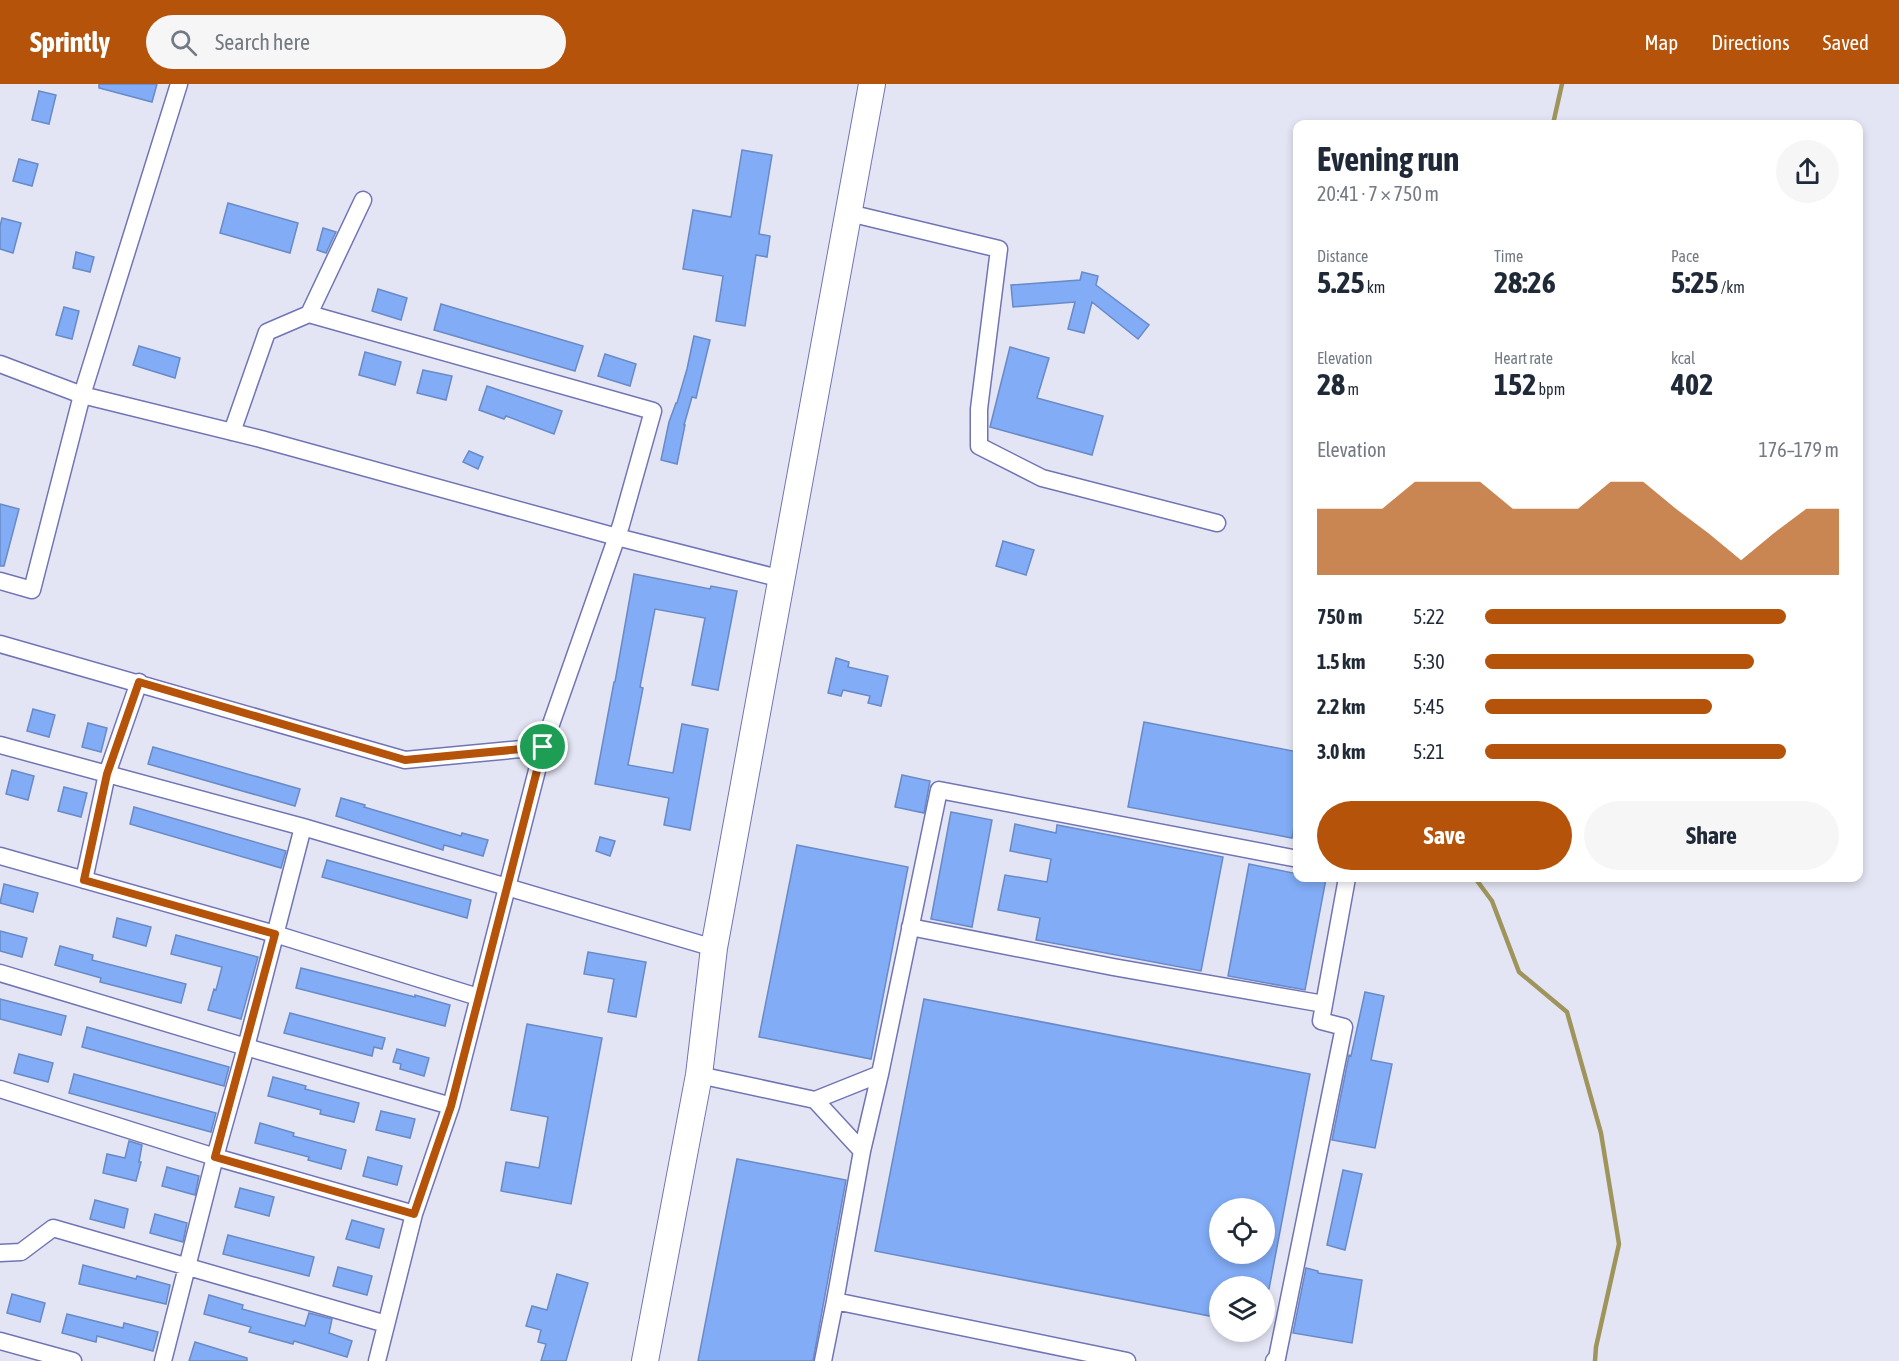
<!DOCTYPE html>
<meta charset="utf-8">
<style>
:root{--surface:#fff;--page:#f6f6f7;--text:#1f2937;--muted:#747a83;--accent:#b45309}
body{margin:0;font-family:"Asap Condensed",sans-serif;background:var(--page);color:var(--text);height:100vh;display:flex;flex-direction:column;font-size:22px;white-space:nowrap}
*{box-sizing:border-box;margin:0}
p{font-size:20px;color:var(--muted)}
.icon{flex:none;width:33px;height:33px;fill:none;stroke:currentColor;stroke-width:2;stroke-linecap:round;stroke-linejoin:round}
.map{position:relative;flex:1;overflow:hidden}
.side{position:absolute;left:1293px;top:36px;width:570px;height:762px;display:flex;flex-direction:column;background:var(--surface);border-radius:12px;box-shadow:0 3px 9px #0003}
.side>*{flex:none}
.fabs{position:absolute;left:1209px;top:1114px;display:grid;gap:12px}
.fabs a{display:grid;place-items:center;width:66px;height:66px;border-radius:50%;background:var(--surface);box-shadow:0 3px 9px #0003;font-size:30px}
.pin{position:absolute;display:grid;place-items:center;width:51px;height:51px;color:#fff;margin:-26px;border:3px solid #fff;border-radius:50%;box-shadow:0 2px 6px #0007}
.round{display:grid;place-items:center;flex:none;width:63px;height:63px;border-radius:32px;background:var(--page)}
.overview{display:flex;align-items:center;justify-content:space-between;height:102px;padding:0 24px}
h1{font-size:33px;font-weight:700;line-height:45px}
.stats{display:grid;grid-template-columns:repeat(3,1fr);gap:9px;height:102px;padding:6px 24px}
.stats div{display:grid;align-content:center}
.stats b{font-size:30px;font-weight:700}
.stats small{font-size:16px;font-weight:400}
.stats p{font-size:16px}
.chart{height:168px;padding:12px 24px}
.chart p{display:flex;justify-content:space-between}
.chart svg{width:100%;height:108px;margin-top:6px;fill:var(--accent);opacity:.7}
.action{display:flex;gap:12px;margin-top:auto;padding:12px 24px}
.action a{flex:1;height:69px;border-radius:36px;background:var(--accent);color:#fff;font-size:24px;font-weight:700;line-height:69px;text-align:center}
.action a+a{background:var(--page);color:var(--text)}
ul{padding:0 24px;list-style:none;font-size:20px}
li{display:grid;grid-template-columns:96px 72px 1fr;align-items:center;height:45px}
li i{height:15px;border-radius:8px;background:var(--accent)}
header{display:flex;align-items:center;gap:36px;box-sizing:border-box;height:84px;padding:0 30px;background:var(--accent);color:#fff}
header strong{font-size:28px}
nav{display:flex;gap:33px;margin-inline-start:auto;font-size:21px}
.search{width:420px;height:54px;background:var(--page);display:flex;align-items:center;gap:15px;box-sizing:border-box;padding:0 21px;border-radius:33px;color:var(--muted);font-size:22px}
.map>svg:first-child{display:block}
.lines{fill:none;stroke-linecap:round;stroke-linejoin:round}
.stream{stroke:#9f955c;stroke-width:4.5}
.building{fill:#82acf6;stroke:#688ac7;stroke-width:1.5;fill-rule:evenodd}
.minor-casing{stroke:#7174b5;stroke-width:19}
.highway-casing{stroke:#7174b5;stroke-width:28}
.minor{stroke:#fff;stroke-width:16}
.highway{stroke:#fff;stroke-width:26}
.route-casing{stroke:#fff;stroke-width:12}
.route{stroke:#b45309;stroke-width:8}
</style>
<header>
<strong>Sprintly</strong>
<div class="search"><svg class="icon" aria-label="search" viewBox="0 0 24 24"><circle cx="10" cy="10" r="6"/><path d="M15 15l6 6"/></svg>Search here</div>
<nav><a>Map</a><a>Directions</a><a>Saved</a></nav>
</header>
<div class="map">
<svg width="1899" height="1277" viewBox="0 0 1899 1277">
<rect width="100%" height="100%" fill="#e4e5f4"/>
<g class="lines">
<path class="stream" d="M1553 40 1562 0
M1475 794 1492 817 1519 888 1567 928 1601 1049 1619 1160 1596 1263 1595 1277"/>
</g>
<path class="building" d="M99 0H157L152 18 99 4Z
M39 7 56 11 49 40 32 36Z
M742 66 772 71 759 150 770 152 767 173 756 171 745 242 716 237 723 192 683 185 693 126 731 133Z
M19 75 38 80 32 102 13 97Z
M228 119 298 139 290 169 220 149Z
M2 134 21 139 13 169 0 165V142Z
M323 144 336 148 326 169 317 166Z
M76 168 94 173 90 188 73 184Z
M1082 188 1098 192 1096 201 1149 241 1138 255 1092 218 1084 249 1068 245 1075 218 1013 223 1011 201 1080 196Z
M378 205 407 214 401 236 372 227Z
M441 220 583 262 575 287 434 246Z
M64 223 79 227 72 255 56 251Z
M694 252 710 256 696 314 692 313 684 341H685L677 380 661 376 669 338 676 319H677L687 285Z
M139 262 180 274 175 294 133 281Z
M1010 263 1049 274 1037 314 1103 332 1092 371 990 343Z
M365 268 401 278 395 301 359 291Z
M605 270 636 280 630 302 598 292Z
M423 286 452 292 446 316 417 309Z
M487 302 562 327 554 350 506 332 504 335 479 326Z
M469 367 483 373 478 385 463 378Z
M0 420 19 425 4 482H0Z
M1003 457 1034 466 1026 491 996 482Z
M634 490 710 505 711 502 737 507 718 606 692 601 705 534 655 525 640 603 643 604 628 681 673 689 682 640 708 645 690 746 664 741 669 714 595 700 614 598H615Z
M836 574 849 578 848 583 888 592 881 622 868 619 870 612 843 606 841 612 828 609Z
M33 625 55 631 49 653 27 647Z
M1144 638 1298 668V721L1292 754 1128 723Z
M88 639 107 644 101 668 82 663Z
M153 663 300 705 295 722 148 680Z
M12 686 34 692 28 716 6 710Z
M902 691 930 697 924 729 895 723Z
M64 703 87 709 81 733 58 727Z
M341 714 365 721 364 723 461 752 462 749 488 756 483 772 444 761 443 766 336 732Z
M134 723 286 767 281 784 130 740Z
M951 728 992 736 972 843 931 835Z
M1015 740 1056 749 1057 741 1223 773 1201 887 1036 856 1040 834 998 826 1005 791 1047 798 1051 775 1010 767Z
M600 753 615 757 610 772 596 767Z
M797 761 908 783 871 975 759 953Z
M327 776 471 816 467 834 322 793Z
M1249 780 1298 790V794L1326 795 1305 906 1228 892Z
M4 800 38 809 33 828 0 819Z
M117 834 151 843 146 862 113 853Z
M0 847 27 854 22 873 0 867Z
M176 851 258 873 241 935 208 926 214 905 216 906 222 883 171 870Z
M60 862 93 871 92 876 186 900 181 919 100 898 101 894 55 881Z
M588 868 646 878 636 933 608 928 614 895 584 890Z
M301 884 415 913V911L450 921 445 942 296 904Z
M1365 908 1384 912 1371 976 1392 980 1375 1064 1332 1056 1349 971 1351 972Z
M0 915 66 932 61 951 0 935Z
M924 915 1310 990 1269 1205H1264V1203L1242 1200 1241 1203H1220V1234L875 1167ZM1220 1125H1264V1170H1220Z
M290 929 385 954 382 965 374 963 372 972 284 949Z
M527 940 602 954 571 1120 501 1107 506 1078 539 1084 548 1033 511 1026Z
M87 943 229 983 224 1002 82 963Z
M397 965 429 974 424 992 400 985 401 980 393 978Z
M19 970 53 979 48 998 14 989Z
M74 990 216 1029 211 1048 69 1009Z
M273 993 306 1002 305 1005 359 1019 354 1038 320 1030 321 1026 268 1012Z
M381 1027 415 1035 410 1054 376 1046Z
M260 1039 294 1049 293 1052 346 1066 341 1085 308 1076 309 1073 255 1059Z
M129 1057 142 1061 139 1078H141L136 1097 103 1089 107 1070 125 1074Z
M368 1073 402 1082 397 1101 363 1092Z
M737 1075 846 1096 813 1277H698Z
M167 1083 199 1092 195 1111 162 1102Z
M1343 1086 1362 1090 1345 1166 1327 1161Z
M240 1104 274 1113 269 1132 235 1123Z
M95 1116 128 1125 124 1144 90 1135Z
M155 1130 187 1139 183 1158 150 1149Z
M352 1136 384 1145 379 1164 346 1155Z
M228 1151 314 1173 309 1192 223 1170Z
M83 1181 136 1195 137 1192 170 1201 166 1220 79 1200Z
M338 1183 372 1192 367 1211 333 1202Z
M1306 1184 1318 1187V1189L1362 1196 1352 1259 1293 1249Z
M557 1190 588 1199 566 1277H541L546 1260 538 1258 541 1246 526 1242 532 1222 547 1226Z
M12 1210 45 1219 40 1238 7 1229Z
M209 1211 243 1221 242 1225 305 1242 309 1229 332 1235 329 1249 352 1257 347 1273 294 1257 293 1260 249 1248 251 1243 204 1230Z
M67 1230 123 1244 124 1239 158 1248 153 1267 97 1252 96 1258 62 1249Z
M195 1258 247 1274V1277H189Z"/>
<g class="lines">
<g class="minor-casing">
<path id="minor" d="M849 129 999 165 979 325V362L1042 394 1217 439
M309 230 653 327 621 441 543 663 451 1022 414 1130 377 1277
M0 280 82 311 261 355 617 453 782 495
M232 348 267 248 309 230 363 116
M0 497 32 506 82 311 179 0
M0 560 405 676 543 663
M0 661 303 743 714 864
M0 772 275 850 478 913
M84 796 107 690 139 598
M910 843 1113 883 1324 920
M0 889 246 963 451 1022
M699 991 815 1016 880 990 939 706 1298 775
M0 1005 215 1073 414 1130
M815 1016 862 1067 835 1217 1127 1277
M862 1067 880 990
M0 1169 21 1168 53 1144 386 1240
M0 1257 73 1277
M163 1277 215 1073 246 963 303 743
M823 1277 835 1217
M1274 1277 1277 1274 1344 943 1321 937 1347 794"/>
</g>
<g class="highway-casing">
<path id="highway" d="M645 1277 699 991 714 864 872 0"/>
</g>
<use href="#minor" class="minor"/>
<use href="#highway" class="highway"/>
</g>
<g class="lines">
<g class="route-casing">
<path id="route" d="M139 598 405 676 543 663 451 1022 414 1130 215 1073 275 850 84 796 107 690Z"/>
</g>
<use href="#route" class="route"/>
</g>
</svg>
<div class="fabs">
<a><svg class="icon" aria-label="locate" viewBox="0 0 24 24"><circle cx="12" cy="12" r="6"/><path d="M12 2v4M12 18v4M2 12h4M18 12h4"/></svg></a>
<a><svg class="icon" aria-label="layers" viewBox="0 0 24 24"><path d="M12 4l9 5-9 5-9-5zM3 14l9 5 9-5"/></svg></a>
</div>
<div class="pin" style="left:543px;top:663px;background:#1e9e55"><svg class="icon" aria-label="arrive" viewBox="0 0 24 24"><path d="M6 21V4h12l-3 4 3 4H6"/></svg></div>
<section class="side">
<div class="overview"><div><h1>Evening run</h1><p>20:41 · 7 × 750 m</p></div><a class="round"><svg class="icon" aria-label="share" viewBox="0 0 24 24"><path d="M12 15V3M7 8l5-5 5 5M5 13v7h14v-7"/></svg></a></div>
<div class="stats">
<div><p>Distance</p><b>5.25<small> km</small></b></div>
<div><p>Time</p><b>28:26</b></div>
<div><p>Pace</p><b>5:25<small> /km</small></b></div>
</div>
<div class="stats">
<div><p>Elevation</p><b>28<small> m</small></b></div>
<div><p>Heart rate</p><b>152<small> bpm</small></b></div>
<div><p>kcal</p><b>402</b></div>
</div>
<div class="chart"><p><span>Elevation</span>176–179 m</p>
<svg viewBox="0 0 160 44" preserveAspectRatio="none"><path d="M0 44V17L10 17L20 17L30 6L40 6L50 6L60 17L70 17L80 17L90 6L100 6L110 17L120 27L130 38L140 27L150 17L160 17V44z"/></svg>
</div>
<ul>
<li><b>750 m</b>5:22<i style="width:85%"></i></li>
<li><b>1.5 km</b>5:30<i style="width:76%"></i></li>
<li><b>2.2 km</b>5:45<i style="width:64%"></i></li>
<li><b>3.0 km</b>5:21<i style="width:85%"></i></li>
</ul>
<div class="action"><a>Save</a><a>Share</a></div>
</section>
</div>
